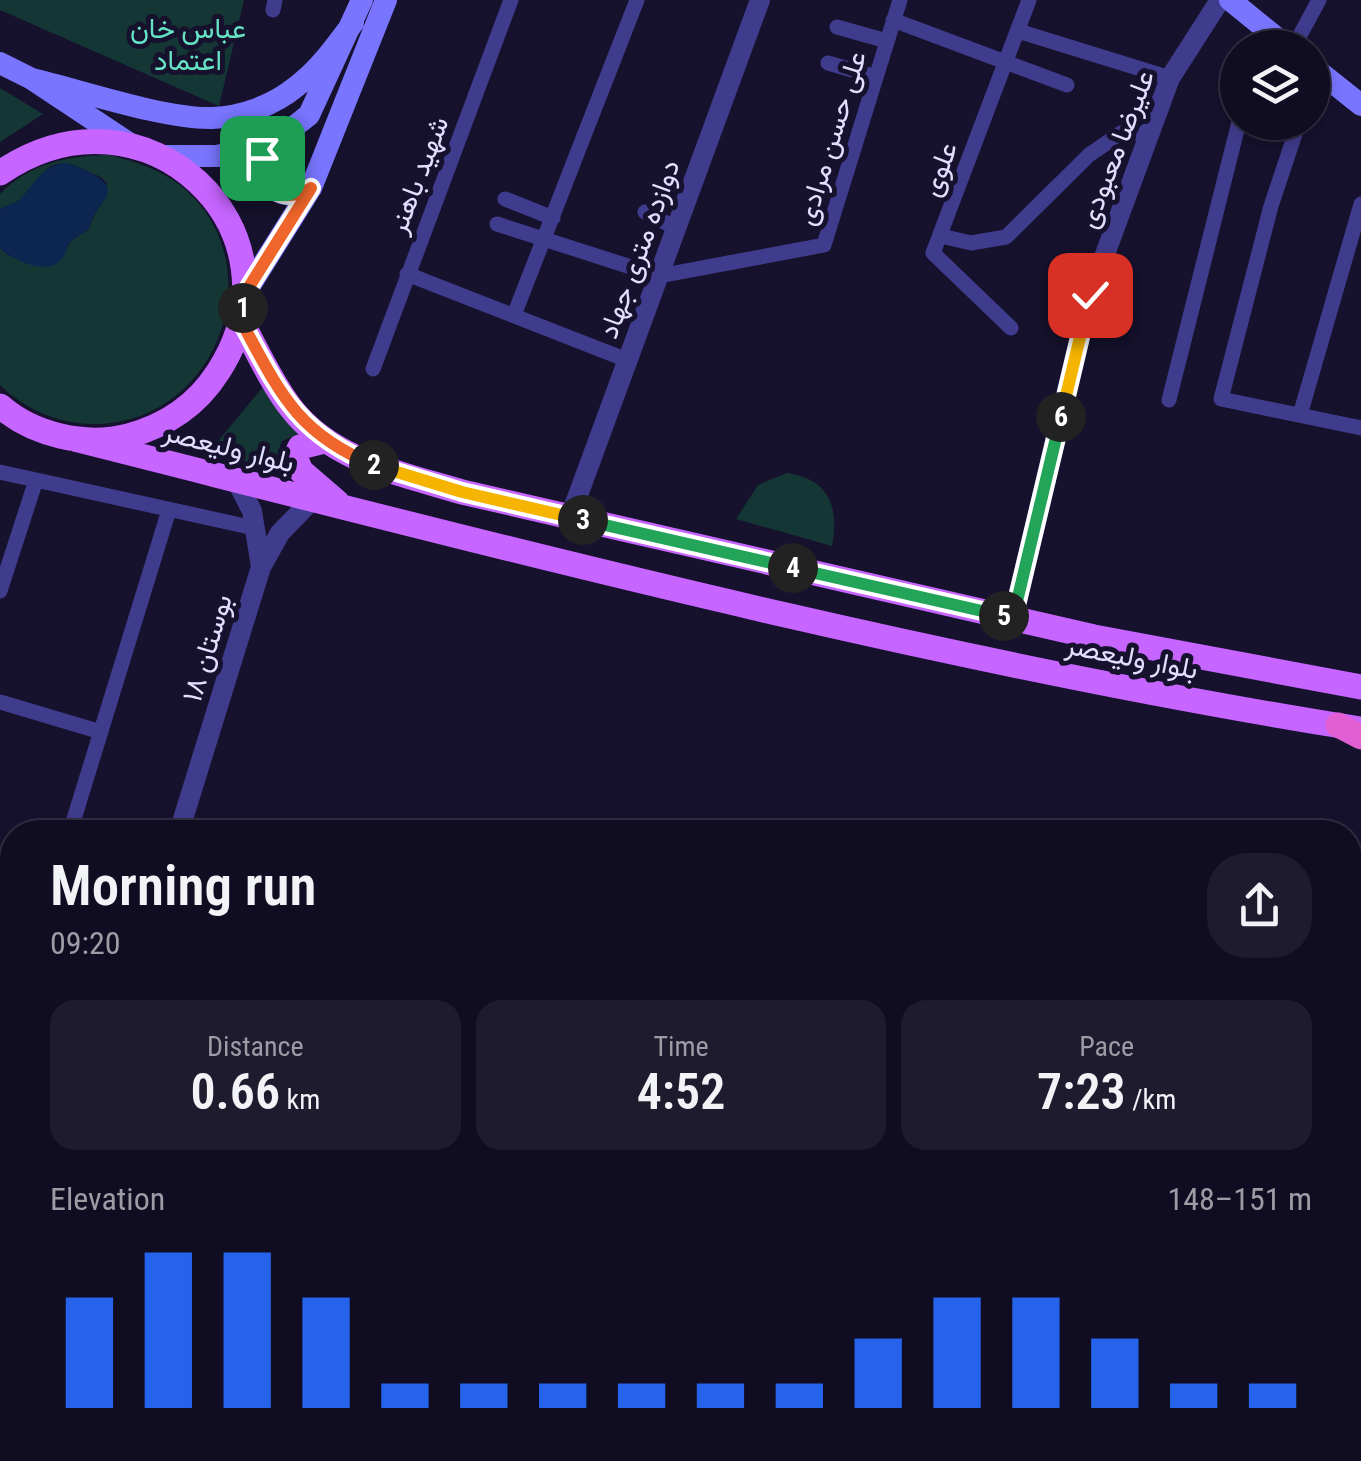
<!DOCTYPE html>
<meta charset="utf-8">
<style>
:root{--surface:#100d22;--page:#1e1b2f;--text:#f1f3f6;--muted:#9c9ca5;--line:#302d40;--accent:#2563eb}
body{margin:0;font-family:"Roboto Condensed",Vazirmatn,sans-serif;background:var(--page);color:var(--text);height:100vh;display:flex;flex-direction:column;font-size:38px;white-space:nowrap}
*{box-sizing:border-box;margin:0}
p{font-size:32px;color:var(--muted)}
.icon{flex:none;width:55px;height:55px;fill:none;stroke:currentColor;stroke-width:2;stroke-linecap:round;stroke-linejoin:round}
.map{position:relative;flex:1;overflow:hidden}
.side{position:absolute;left:0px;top:820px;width:1362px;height:642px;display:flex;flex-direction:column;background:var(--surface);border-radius:40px 40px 0 0;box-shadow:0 5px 15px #0003,0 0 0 2px var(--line)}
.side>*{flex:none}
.fabs{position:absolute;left:1220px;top:30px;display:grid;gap:20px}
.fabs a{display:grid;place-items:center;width:110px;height:110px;border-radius:50%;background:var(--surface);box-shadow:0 5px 15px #0003,0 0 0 2px var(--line);font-size:50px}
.pin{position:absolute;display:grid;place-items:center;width:85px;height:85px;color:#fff;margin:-42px;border-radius:20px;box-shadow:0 5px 15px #0006}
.km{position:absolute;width:50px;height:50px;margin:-25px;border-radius:50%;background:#222;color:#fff;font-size:28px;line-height:50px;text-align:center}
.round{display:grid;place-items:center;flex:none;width:105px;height:105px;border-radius:40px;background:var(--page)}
.summary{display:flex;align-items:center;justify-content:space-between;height:170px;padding:0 50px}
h1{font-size:55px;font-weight:600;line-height:75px}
.metrics{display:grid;grid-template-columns:repeat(3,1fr);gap:15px;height:170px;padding:10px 50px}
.metrics div{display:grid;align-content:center;border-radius:25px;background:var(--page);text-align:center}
.metrics b{font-size:50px;font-weight:600}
.metrics small{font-size:28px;font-weight:400}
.metrics p{font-size:28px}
.chart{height:280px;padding:20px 50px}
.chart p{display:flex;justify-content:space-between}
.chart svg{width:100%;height:180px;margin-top:10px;stroke:var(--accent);stroke-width:6}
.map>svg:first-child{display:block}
.green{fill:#143736}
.water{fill:#0d2551}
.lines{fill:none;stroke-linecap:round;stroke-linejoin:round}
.minor{stroke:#403c8d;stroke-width:15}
.tertiary{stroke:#403c8d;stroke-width:20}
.secondary{stroke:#7975ff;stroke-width:22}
.primary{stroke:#c665ff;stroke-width:25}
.trunk{stroke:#e25fd3;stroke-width:25}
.split-1-casing{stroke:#fff;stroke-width:20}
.split-2-casing{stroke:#fff;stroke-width:20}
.split-3-casing{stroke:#fff;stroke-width:20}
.split-4-casing{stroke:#fff;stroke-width:20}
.split-5-casing{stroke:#fff;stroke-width:20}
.split-6-casing{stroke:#fff;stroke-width:20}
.split-7-casing{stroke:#fff;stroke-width:20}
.split-1{stroke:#f0652b;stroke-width:12}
.split-2{stroke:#f0652b;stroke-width:12}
.split-3{stroke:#f5b400;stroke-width:12}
.split-4{stroke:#22a559;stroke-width:12}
.split-5{stroke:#22a559;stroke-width:12}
.split-6{stroke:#22a559;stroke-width:12}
.split-7{stroke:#f5b400;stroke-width:12}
.labels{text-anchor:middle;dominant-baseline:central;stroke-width:10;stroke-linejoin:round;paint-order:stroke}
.park-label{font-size:28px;fill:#66e3c4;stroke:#16112d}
.street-label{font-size:28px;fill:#e2deff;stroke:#16112d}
</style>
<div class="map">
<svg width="1361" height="1461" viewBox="0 0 1361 1461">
<rect width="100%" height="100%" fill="#16112d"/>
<path class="green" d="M0 0H244L219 106 0 10Z
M0 88 43 114 0 142Z
M109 155C132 161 153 167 173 180 278 253 223 422 96 424 60 425 26 410 0 385V248L9 256 65 251 71 241 89 229C94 213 102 201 107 183 100 175 95 175 87 171 47 151 45 175 22 198 16 204 7 205 0 209V194C30 163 68 156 109 155Z
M262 388 298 434 282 441C274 459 283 466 297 476L209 452Z
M787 473C830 479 839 508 832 546L736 519 758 485Z"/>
<path class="water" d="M64 163C73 164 78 167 87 171 129 191 96 199 89 228 83 235 75 236 69 243 66 248 66 254 62 259 47 277 13 260 0 248V209C8 205 18 203 23 196 36 181 42 167 64 163Z"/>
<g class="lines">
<path class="minor" d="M273 10 275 0
M893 20 1067 85
M837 27 887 41
M1018 31 1170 78
M1257 48 1263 26
M1293 48 1319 0
M828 63 876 77
M1299 122 1271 206 1221 399 1361 428
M505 199 553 218
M645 212 676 228
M497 224 659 276 824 245 900 0
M941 236 971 243 1006 237 1089 155 1121 133H1149
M407 274 627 360
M514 315 637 0
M1011 328 933 253 1029 0
M373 369 511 0
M1169 400 1239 122
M1300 415 1361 204
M0 472 254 528
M0 591 36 480
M0 702 101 732
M70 832 169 510
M0 1061 12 1021"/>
<path class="tertiary" d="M570 517 760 0
M261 567 280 533 313 499
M1013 618 1090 295 1170 78 1220 0
M179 832 261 567 252 511 236 480
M0 939 12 943
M0 970 12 974
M0 1408 12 1368"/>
<path class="secondary" d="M1230 0 1289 48
M0 63 32 79 130 144
M1312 66 1361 105
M32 79C82 91 164 119 212 118 243 117 274 105 297 86 320 69 336 45 353 23
M273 143C245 172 278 210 311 188
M163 156H217L273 143 309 115 362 0
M244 295 311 188 386 0"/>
<path class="primary" d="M0 173C145 73 310 231 218 372 197 405 165 426 128 436 85 447 33 435 0 406
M241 321C257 350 271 382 291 408 332 461 402 474 462 492L1094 637 1361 687
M78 440C502 547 927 660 1360 729
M324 441 300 447 295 457 301 471 337 502"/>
<path class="trunk" d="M1338 725 1361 737
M1350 1086 1361 1051
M1350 1164 1361 1130
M1350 1278 1361 1244
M1350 1342 1361 1316
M1252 1461 1256 1450
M1298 1461 1301 1450"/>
</g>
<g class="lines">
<g class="split-1-casing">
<path id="split-1" d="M243 308 244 295 311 188C286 205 258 189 262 158"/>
</g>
<g class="split-2-casing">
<path id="split-2" d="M243 308 241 321C279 391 296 433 374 465"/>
</g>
<g class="split-3-casing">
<path id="split-3" d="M374 465 462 492 583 520"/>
</g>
<g class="split-4-casing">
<path id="split-4" d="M583 520 793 568"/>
</g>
<g class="split-5-casing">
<path id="split-5" d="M793 568 1004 616"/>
</g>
<g class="split-6-casing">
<path id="split-6" d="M1004 616 1013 618 1061 417"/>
</g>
<g class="split-7-casing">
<path id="split-7" d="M1061 417 1090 295"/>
</g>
<use href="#split-1" class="split-1"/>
<use href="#split-2" class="split-2"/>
<use href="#split-3" class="split-3"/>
<use href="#split-4" class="split-4"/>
<use href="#split-5" class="split-5"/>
<use href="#split-6" class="split-6"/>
<use href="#split-7" class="split-7"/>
</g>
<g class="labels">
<g class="park-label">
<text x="188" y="28">عباس خان<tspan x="188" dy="32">اعتماد</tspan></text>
</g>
<g class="street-label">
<text transform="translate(831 138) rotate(-73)">علی حسن مرادی</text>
<text transform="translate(1116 149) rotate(-69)">علیرضا معبودی</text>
<text transform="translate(939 169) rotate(-69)">علوی</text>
<text transform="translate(418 175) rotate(-69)">شهید باهنر</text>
<text transform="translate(639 249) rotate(-70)">دوازده متری جهاد</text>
<text transform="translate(229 447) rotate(14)">بلوار ولیعصر</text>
<text transform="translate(207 648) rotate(-73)">بوستان ۱۸</text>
<text transform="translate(1132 657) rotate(11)">بلوار ولیعصر</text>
</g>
</g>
</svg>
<div class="fabs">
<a><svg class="icon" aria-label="layers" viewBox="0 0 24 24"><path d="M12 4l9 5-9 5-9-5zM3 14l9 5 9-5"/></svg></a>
</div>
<div class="pin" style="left:262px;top:158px;background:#1e9e55"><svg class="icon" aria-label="arrive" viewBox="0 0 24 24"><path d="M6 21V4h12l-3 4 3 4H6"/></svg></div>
<div class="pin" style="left:1090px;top:295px;background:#d93025"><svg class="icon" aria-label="check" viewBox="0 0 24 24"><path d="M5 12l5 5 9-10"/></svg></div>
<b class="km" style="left:243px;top:308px">1</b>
<b class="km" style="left:374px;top:465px">2</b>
<b class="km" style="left:583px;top:520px">3</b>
<b class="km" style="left:793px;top:568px">4</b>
<b class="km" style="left:1004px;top:616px">5</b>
<b class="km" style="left:1061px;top:417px">6</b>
<section class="side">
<div class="summary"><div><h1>Morning run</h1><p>09:20</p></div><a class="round"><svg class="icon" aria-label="share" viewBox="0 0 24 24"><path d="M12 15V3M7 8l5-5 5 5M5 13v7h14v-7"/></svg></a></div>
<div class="metrics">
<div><p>Distance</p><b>0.66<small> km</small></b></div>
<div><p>Time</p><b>4:52</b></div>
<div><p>Pace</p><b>7:23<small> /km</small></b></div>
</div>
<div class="chart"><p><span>Elevation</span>148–151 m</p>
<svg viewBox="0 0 160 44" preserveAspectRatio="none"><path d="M5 44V17M15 44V6M25 44V6M35 44V17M45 44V38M55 44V38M65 44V38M75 44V38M85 44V38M95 44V38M105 44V27M115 44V17M125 44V17M135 44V27M145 44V38M155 44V38"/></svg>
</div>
</section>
</div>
